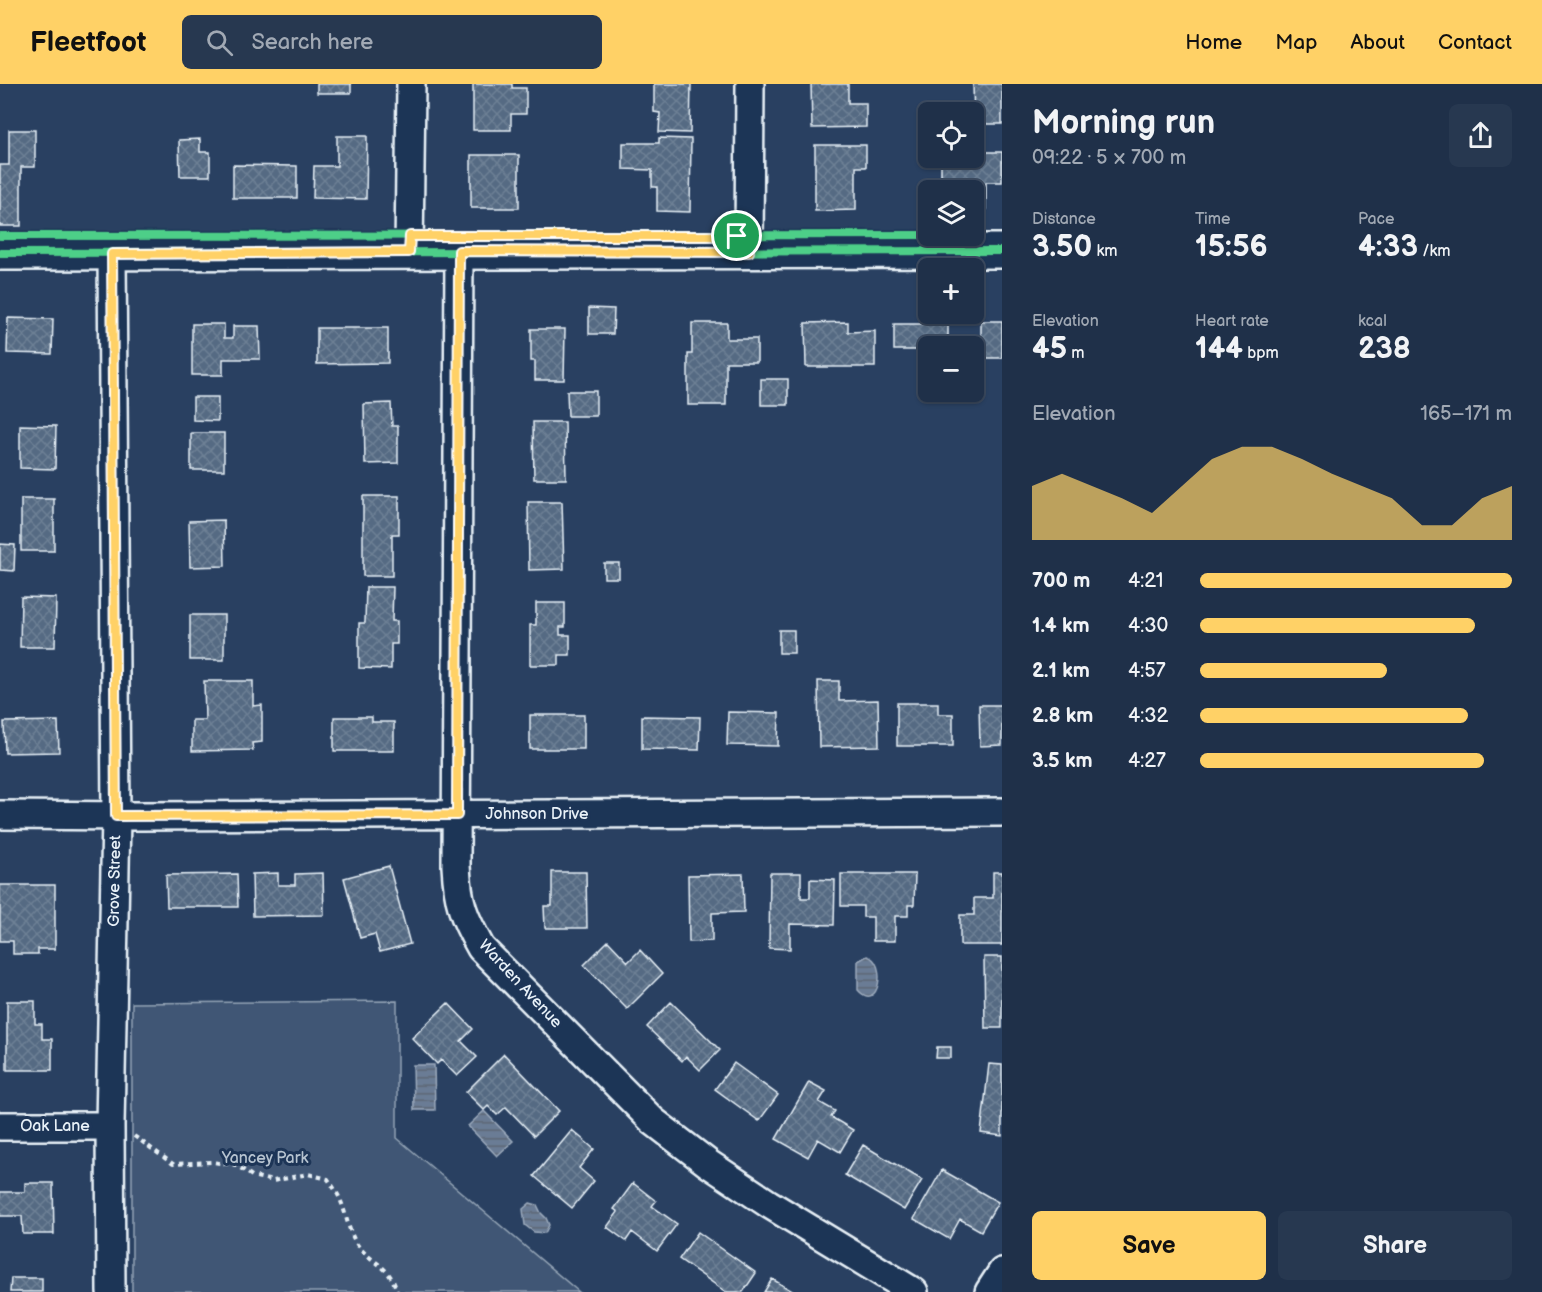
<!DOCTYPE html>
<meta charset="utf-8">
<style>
:root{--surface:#1f3049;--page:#273850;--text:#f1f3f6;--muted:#a1a9b4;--line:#3c4b61;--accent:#ffd166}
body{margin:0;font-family:"Balsamiq Sans",sans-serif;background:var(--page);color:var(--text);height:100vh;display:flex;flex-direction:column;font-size:22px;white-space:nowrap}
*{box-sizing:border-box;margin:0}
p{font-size:20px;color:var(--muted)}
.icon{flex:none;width:33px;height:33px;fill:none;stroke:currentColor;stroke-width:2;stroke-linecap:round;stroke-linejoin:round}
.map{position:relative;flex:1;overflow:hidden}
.details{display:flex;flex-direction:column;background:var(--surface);width:540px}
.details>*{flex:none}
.fabs{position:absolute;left:918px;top:18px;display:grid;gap:12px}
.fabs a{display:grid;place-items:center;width:66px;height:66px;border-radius:9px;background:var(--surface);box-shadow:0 2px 4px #0004,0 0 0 2px var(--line);font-size:30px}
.pin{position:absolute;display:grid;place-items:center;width:51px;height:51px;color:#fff;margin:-26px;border:3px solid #fff;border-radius:50%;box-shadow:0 2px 6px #0007}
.round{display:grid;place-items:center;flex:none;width:63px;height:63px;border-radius:9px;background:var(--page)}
.overview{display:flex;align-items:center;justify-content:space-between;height:102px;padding:0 30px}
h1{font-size:33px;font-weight:800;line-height:45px}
.figures{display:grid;grid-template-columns:repeat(3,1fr);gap:9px;height:102px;padding:6px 30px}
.figures div{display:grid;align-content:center}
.figures b{font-size:30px;font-weight:800}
.figures small{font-size:16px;font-weight:400}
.figures p{font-size:16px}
.chart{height:168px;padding:12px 30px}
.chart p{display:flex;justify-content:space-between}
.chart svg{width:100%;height:108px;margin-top:6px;fill:var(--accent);opacity:.7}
.button{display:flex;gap:12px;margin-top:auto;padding:12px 30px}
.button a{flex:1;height:69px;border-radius:9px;background:var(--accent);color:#111;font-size:24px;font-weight:800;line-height:69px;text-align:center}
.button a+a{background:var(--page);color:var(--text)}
ul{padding:0 30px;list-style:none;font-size:20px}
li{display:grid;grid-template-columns:96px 72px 1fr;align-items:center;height:45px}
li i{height:15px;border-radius:8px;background:var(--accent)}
header{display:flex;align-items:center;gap:36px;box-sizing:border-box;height:84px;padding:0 30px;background:var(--accent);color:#111}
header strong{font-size:28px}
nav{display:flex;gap:33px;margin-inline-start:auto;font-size:21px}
.search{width:420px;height:54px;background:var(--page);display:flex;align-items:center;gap:15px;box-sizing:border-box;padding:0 21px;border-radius:9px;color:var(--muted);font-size:22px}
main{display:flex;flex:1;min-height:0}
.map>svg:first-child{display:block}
.green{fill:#415774;stroke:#94a4b6;stroke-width:1.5}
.water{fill:url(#water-rules);stroke:#9dabbd;stroke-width:1.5}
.building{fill:url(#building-cross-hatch);stroke:#e8f1f8;stroke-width:1.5}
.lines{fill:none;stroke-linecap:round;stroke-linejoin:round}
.street-casing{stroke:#e8f1f8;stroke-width:32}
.secondary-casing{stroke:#e8f1f8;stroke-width:38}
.path{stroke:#e8f1f8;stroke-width:4;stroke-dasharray:4.5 4.5;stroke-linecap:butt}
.street{stroke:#1d3557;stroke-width:27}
.secondary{stroke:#1d3557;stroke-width:33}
.cycleway-casing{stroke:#1d3557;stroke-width:11}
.cycleway{stroke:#4dcf88;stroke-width:8}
.route-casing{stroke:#fff;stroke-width:12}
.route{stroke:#ffd166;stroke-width:8}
.labels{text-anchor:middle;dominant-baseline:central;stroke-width:6;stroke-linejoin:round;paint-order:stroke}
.street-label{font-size:16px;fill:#e8f1f8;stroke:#1d3557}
.park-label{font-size:16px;fill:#b6c3d0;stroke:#1d3557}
</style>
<header>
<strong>Fleetfoot</strong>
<div class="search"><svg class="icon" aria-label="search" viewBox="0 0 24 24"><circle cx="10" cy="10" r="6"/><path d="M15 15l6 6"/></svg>Search here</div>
<nav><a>Home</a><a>Map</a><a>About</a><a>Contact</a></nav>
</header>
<main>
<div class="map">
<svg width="1002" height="1208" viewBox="0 0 1002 1208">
<defs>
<pattern id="water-rules" width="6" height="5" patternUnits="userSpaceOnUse" patternTransform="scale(1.5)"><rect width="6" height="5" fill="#6b7c95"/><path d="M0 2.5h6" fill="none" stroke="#5a6573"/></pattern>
<pattern id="building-cross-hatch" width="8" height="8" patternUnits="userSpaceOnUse" patternTransform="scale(1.5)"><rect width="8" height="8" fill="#556a83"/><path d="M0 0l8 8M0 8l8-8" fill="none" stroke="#6d8095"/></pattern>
</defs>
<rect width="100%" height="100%" fill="#294061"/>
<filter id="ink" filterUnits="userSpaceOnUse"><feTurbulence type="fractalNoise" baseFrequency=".0167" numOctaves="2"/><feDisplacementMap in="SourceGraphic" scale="12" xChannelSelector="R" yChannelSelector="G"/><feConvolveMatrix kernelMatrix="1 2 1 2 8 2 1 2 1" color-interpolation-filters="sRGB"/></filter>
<g filter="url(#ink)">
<path class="green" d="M397 917V1054L579 1208H132V919Z"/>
<path class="water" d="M867 872C888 877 879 930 858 906V877Z
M413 981H434L435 1026H414Z
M484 1027 513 1057 497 1072 468 1042Z
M530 1119 537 1121 541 1129 546 1134 549 1141 545 1149 534 1148 525 1141 523 1125Z"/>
<path class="building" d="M317 0H351V9H317Z
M473 0H512V4H526V30H511V46H473Z
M654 0H691L690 49 659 48 660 29 654 28Z
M811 0H848V19H866V43L812 44Z
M973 0H1002V40H974Z
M9 46H35V83H21V142H0V81H9Z
M337 52H367L366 115 313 114 314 82H337Z
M659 54 691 55 690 128 657 127V103H652V86L623 85V59H659Z
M200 55V68H210V92H180L179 56Z
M815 61H866V83H856V126L815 127Z
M974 68H1002V98H986V127H974V106H956V103H941V74H974Z
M471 71H519V124H471Z
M233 81 297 82V114H233Z
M589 224 614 225 613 250H589Z
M8 234 53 235 52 270 7 269Z
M981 237H1002V274H981Z
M848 238V248L875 247V283H806L805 239Z
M692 239H727V255H757V278H726V321H688V270H692Z
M192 240H224V254H233V242H259L260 275H223V291H192Z
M894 240H948V262H928V266H894Z
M317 244H388V279L317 280Z
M531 245H565L564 296H535V277H531Z
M761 295H788V321H761Z
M567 307H596V332H568Z
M193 313H218V337L193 336Z
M391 319 392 342H398V379L365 380 364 320Z
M533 338H565L566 395H534Z
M20 341 56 342 55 385 20 384Z
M191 349H224V386H191Z
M363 412H399V450H392V492H363Z
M21 415H54V467H21Z
M528 418H562L564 485 529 486Z
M224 436 225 482 190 483 189 437Z
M0 460 15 461 14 487 0 486Z
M604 479H619V494H604Z
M366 503H393L392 537H397V560H391V585L359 584V539H365Z
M21 513 56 514 55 563H20Z
M536 519H565V543H560V551H570V571H559V581H530V541H536Z
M190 531H224V576H190Z
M779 546H794V569H779Z
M204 597H253V622L262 621V658L252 659 253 666 192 667V636H205Z
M818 597H839V617L878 616 879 662 819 663Z
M897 619H938V630H953V662H897Z
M979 621H1002V661L980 662Z
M728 628 779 629 778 662 727 661Z
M530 631H584V665H530Z
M642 632 700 633 699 666 642 665Z
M334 633H372V638H394V667H334Z
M58 637 59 668 5 669 4 638Z
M389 782 410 860 380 868 375 850 360 854 344 794Z
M552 788H586L587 844H545L544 822H552Z
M993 788H1002V861H960V831H974V814H993Z
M278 789V801H295V790L323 789 324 831 253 832 252 790Z
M770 789H801V814H810V795L835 796 834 841 790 840V865L769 864Z
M237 790 238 823H167L166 791Z
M743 790 744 828 712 829V857L689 858 688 791Z
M841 790H915L914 821H908V832H895V857H873V833H863V822H841Z
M0 801H55V865H38V870H13V857H0Z
M608 857 628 878 640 866 662 890 627 925 584 881Z
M984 873H1002V944H985Z
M7 917H35V940H42V955H52V986H7Z
M671 918 720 966 700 986 686 972 682 977 647 943Z
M448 919 473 945 461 957 477 973 457 992 441 976 437 980 412 954Z
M937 963H951V974H936Z
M504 970 559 1027 534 1052 506 1023 497 1031 488 1022 484 1026 466 1008Z
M734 979 778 1011 759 1037 715 1005Z
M989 980 1002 981V1052L981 1049Z
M809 998 826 1007 819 1018 835 1027 831 1033 853 1046 840 1068 818 1055 808 1073 776 1055Z
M572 1046 594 1065 579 1084 594 1097 572 1124 534 1092Z
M863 1061 922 1096 904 1126 845 1091Z
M942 1086 998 1118 981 1147 960 1135 949 1155 914 1135Z
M25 1099H53L54 1150H23L22 1132H0V1108H25Z
M633 1099 656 1117 652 1122 677 1140 657 1167 632 1148 626 1157 607 1143 618 1128 614 1125Z
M698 1148 756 1189 743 1208H726L679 1175Z
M11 1194H42V1208H10Z
M772 1195 794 1208H764Z"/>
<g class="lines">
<g class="street-casing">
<path id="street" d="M459 167 456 782C458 819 463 832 481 864L653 1037 709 1080 769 1120 914 1208
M409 168 411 0
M749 168 750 0
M0 731 137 732 1002 728
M0 1042H110
M111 1208 110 1042 116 732 112 170
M989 1208 1002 1188"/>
</g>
<g class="secondary-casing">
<path id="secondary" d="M0 169 1002 167"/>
</g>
<path class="path" d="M134 1052 173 1080 212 1078 236 1081 252 1092 273 1097 308 1090 328 1095C332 1101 337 1108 340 1115 347 1131 348 1149 359 1163 374 1181 390 1181 397 1208"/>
<use href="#street" class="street"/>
<use href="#secondary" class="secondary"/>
<g class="cycleway-casing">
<path id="cycleway" d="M0 152 928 151
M0 169 1002 167"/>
</g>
<use href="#cycleway" class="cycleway"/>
</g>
</g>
<g class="lines" filter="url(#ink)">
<g class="route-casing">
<path id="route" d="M410 152H749V168L459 167 457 731 116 732 112 170 409 168Z"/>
</g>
<use href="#route" class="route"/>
</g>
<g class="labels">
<g class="street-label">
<text x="537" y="730">Johnson Drive</text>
<text transform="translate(115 797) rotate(-89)">Grove Street</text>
<text transform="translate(520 900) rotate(47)">Warden Avenue</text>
<text x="55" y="1042">Oak Lane</text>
</g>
<g class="park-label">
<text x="265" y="1074">Yancey Park</text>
</g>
</g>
</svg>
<div class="fabs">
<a><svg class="icon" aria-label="locate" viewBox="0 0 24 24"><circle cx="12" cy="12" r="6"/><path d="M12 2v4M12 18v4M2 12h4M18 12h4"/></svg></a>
<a><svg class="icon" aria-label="layers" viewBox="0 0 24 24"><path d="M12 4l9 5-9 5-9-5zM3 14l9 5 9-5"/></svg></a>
<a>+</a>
<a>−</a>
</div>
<div class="pin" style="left:737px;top:152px;background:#1e9e55"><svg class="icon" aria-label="arrive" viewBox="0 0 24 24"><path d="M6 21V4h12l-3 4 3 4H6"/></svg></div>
</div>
<section class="details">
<div class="overview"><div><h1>Morning run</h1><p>09:22 · 5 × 700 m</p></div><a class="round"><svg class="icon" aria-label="share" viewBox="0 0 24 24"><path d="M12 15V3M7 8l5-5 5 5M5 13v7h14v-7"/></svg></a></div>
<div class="figures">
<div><p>Distance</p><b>3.50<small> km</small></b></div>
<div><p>Time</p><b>15:56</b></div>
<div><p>Pace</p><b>4:33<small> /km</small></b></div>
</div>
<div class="figures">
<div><p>Elevation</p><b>45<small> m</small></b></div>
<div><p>Heart rate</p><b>144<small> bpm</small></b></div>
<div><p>kcal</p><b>238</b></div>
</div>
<div class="chart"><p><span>Elevation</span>165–171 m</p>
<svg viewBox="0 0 160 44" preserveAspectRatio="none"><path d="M0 44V22L10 17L20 22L30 27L40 33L50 22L60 11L70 6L80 6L90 11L100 17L110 22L120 27L130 38L140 38L150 27L160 22V44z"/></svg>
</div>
<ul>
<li><b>700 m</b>4:21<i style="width:100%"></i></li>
<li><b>1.4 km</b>4:30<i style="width:88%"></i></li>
<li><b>2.1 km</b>4:57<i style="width:60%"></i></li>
<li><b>2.8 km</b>4:32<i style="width:86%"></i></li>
<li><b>3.5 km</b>4:27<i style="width:91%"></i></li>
</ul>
<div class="button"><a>Save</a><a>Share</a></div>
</section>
</main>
